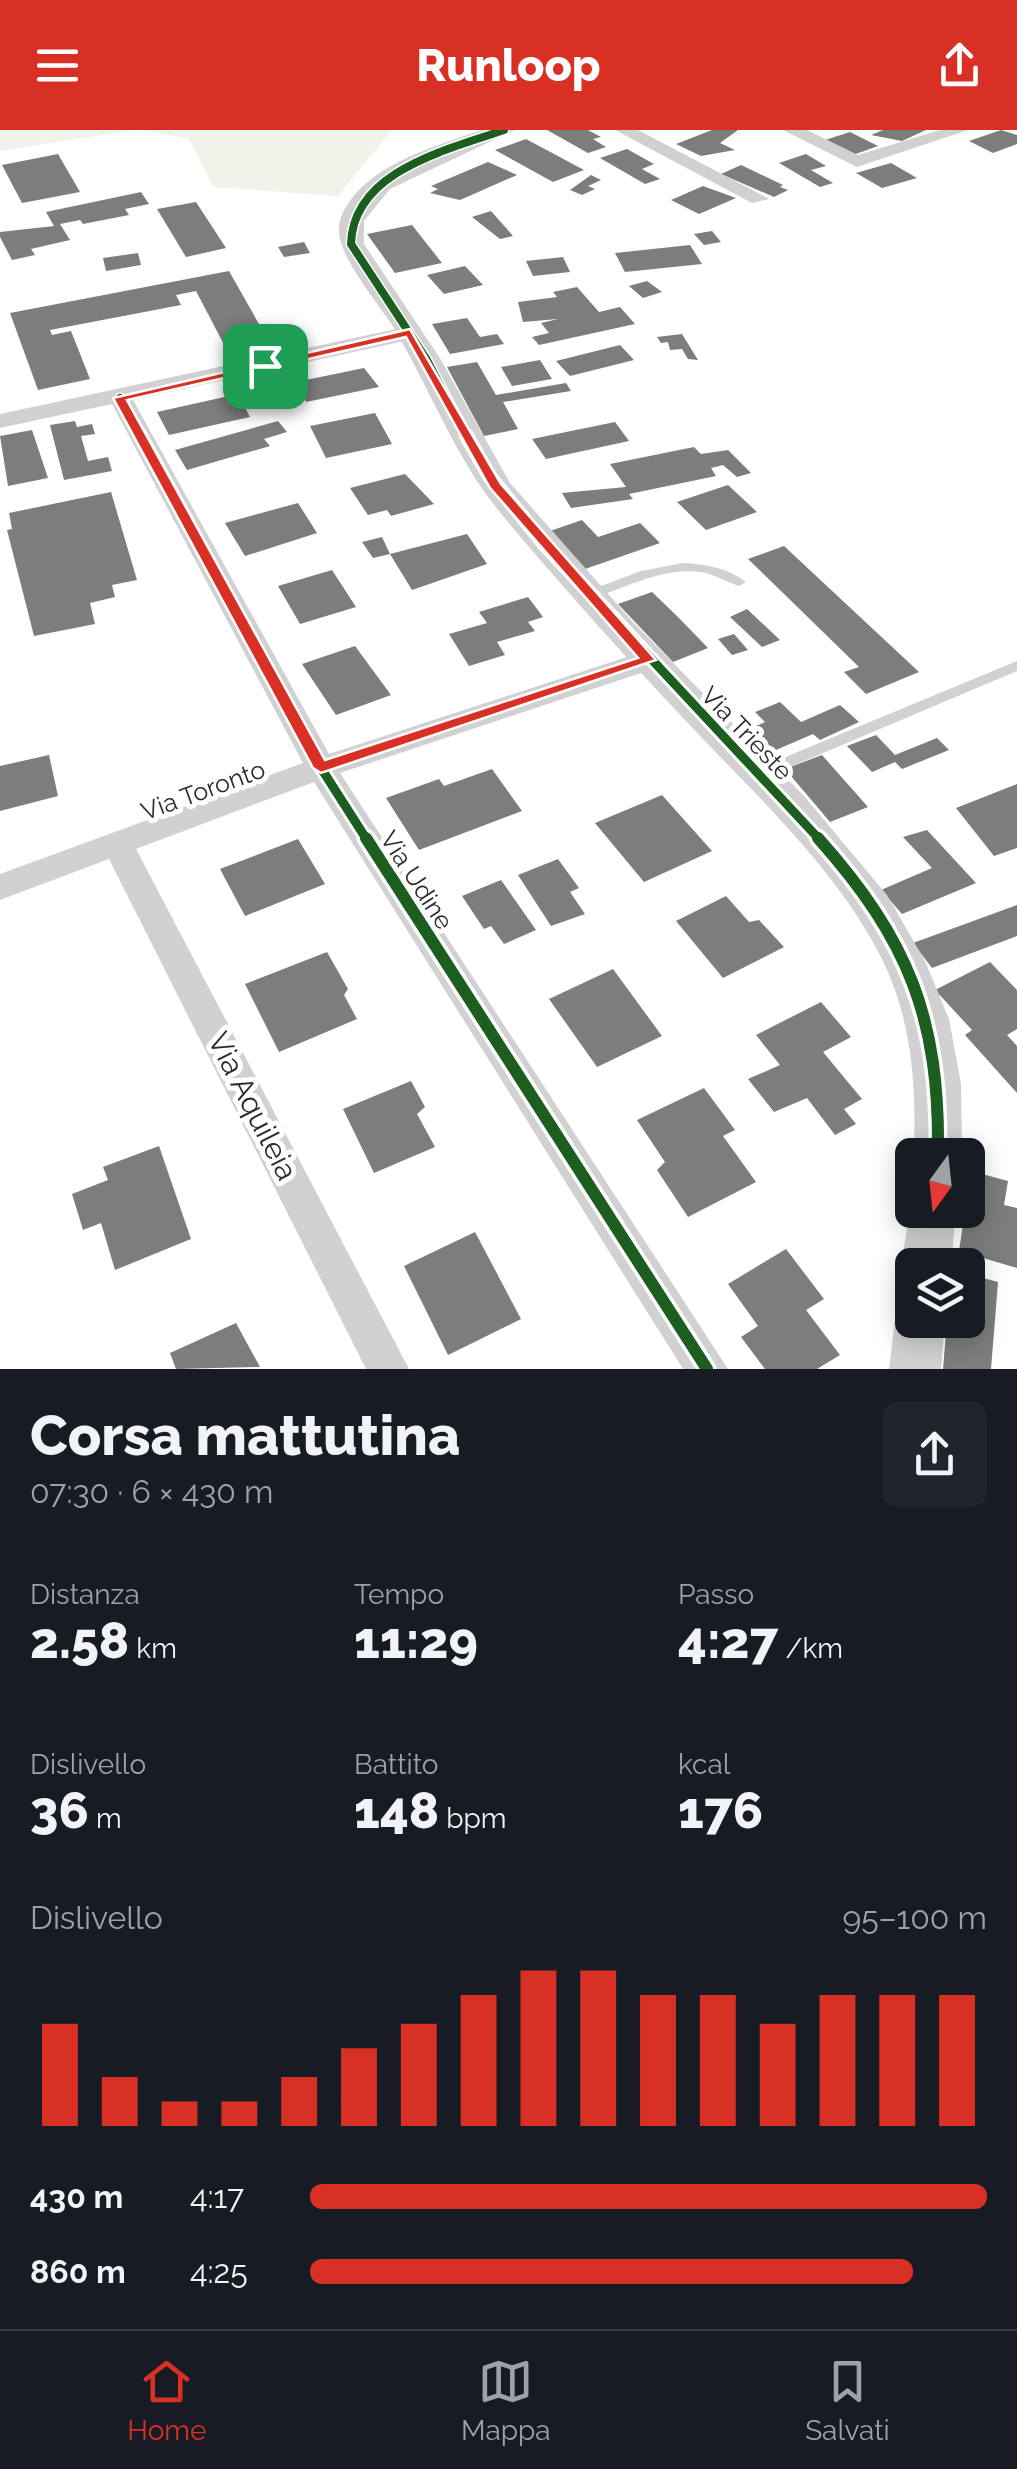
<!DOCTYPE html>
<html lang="it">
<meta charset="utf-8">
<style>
:root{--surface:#171b24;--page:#20242c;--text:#f1f3f6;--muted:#9ea1a6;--line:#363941;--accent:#d93025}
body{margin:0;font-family:Raleway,sans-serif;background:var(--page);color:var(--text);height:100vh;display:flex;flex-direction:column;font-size:38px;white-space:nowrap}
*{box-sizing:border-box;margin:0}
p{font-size:32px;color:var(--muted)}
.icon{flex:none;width:55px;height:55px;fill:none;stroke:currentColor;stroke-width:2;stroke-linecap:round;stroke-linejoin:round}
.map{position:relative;height:1239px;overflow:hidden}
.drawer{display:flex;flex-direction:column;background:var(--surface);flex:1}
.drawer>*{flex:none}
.needle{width:65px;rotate:195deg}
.tools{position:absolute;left:895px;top:1008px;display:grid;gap:20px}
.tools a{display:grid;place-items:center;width:90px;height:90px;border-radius:15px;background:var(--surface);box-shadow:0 5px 25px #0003;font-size:50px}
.pin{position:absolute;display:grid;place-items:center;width:85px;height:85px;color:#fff;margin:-42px;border-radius:20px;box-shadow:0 5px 15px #0006}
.round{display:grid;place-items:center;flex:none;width:105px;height:105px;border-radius:15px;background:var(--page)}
.summary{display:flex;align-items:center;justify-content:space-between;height:170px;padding:0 30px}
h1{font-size:55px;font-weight:800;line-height:75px}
.figures{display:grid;grid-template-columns:repeat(3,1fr);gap:15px;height:170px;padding:10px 30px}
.figures div{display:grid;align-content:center}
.figures b{font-size:50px;font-weight:800}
.figures small{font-size:28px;font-weight:400}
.figures p{font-size:28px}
.chart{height:280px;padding:20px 30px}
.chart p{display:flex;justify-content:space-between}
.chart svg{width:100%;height:180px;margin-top:10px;stroke:var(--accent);stroke-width:6}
ul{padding:0 30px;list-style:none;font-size:32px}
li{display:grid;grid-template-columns:160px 120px 1fr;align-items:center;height:75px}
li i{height:25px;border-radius:12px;background:var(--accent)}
header{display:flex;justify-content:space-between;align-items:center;height:130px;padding:0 30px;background:var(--accent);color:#fff;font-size:45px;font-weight:800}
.tab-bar{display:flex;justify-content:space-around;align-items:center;height:140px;border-top:2px solid var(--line);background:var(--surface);font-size:28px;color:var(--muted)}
.tab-bar a{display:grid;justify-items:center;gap:5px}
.tab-bar .on{color:var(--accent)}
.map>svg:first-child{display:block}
.green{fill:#f0f3ea}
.building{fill:#7d7d7d}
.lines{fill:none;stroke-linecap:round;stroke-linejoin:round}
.service{fill:#d1d1d1;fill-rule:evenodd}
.minor{fill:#d1d1d1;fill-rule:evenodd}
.tertiary{fill:#d1d1d1;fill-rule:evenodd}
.cycleway-far2-casing{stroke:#fff;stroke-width:11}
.cycleway-far1-casing{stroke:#fff;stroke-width:15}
.cycleway-casing{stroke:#fff;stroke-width:19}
.cycleway-far2{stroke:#1b5e20;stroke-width:8}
.cycleway-far1{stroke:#1b5e20;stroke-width:9}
.cycleway{stroke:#1b5e20;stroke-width:12}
.route{fill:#d93025;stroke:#fff;stroke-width:2.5;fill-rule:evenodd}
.labels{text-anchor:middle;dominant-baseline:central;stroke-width:10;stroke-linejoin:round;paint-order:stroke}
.street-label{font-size:25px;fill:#2c2c2c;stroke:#fff}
.near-street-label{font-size:30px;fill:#2c2c2c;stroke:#fff}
</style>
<header><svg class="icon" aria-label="menu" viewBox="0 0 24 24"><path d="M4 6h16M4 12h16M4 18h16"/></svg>Runloop<svg class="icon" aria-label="share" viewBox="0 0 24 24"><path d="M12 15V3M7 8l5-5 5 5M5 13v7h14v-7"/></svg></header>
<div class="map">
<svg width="1017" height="1239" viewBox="0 0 1017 1239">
<rect width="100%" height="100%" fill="#fff"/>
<path class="green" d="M0 0H134L0 21Z
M145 0H392L338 66 213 57 189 9Z"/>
<path class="building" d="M547 0H588L601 7 593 9 606 17 588 23Z
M712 0H738L720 13 735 20 701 26 676 14Z
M883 0H926L902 11 871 5Z
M1001 0 1017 5V14L993 23 969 11Z
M850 2 878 16 853 25 825 10Z
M526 9 584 40 553 52 495 20Z
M627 19 654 34 642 39 660 49 645 54 600 28Z
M58 24 80 62 22 73 2 35Z
M806 24 826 36 811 40 833 53 820 57 779 33Z
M488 32 517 45 460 70 430 63 438 59 431 56Z
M891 33 917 48 882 58 856 43Z
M741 35 783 55 780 57 788 60 774 67 721 44Z
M591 45 601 50 588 56 595 59 582 65 570 60Z
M703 56 736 68 699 84 671 70Z
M141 62 149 74 125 79 129 85 83 94 80 90 60 94 70 110 31 119 35 125 12 130 0 107V102L54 96 46 82Z
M196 72 226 118 186 127 157 79Z
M491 81 513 106 500 109 472 87Z
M412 95 442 133 395 143 367 104Z
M712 101 721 112 704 115 694 104Z
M304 112 310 123 284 127 278 117Z
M690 115 702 134 625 142 615 123Z
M138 123 141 135 106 141 103 128Z
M563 127 570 142 533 146 526 131Z
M465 136 483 155 444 164 427 145Z
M229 141 273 219 231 228 196 161 176 165 181 175 50 200 52 205 71 201 90 249 38 260 10 183Z
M647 151 662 162 643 168 629 156Z
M577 157 599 182 620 177 635 194 539 215 532 207 549 203 541 193 558 189 523 192 518 172 557 167 553 162Z
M467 188 480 207 497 204 504 214 450 224 432 194Z
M682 204 698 230 688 229 682 219 670 220 668 212 661 213 657 207Z
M620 215 634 230 570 246 556 231Z
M540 230 552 249 512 256 501 237Z
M477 232 496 265 566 253 571 261 503 272 518 299 484 306 447 237Z
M364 238 379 257 306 272 296 252Z
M238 264 250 287 169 305 157 282Z
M375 283 392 314 326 328 310 296Z
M75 291 77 297 92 294 95 304 81 306 88 331 108 327 112 341 64 350 50 295Z
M278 291 287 302 264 309 270 316 187 340 175 320Z
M615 292 629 311 546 329 532 309Z
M32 300 48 348 8 356 0 306Z
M694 317 701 324 728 320 751 343 737 347 723 335 711 338 716 346 629 364 633 369 571 378 562 363 626 357 610 334Z
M405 344 434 374 391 386 387 380 368 385 350 358Z
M728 355 757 382 706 400 677 372Z
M111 362 137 450 112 455 115 467 90 473 95 494 34 506 7 400 12 399 9 383Z
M298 373 317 403 245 426 225 393Z
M582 390 598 407 640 393 660 413 585 439 550 401Z
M467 404 487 434 412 460 390 424Z
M382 407 390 424 373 428 362 412Z
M784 416 919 542 866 564 844 542 859 537 748 429Z
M332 440 356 477 300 494 278 456Z
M652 462 678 487 708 518 673 532 618 474Z
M528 467 543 487 528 492 535 501 497 512 505 525 469 536 449 504 487 493 479 482Z
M747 479 780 510 762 517 730 487Z
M734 504 748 520 732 525 718 509Z
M355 516 391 565 336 585 302 534Z
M780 572 801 592 840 575 859 592 820 610 813 604 769 623 747 600 765 592 755 582Z
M876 605 895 625 937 608 949 620 902 639 895 632 872 642 847 616Z
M49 625 58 666 0 681V636Z
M822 625 868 677 830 692 785 639Z
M492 639 522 681 419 720 386 668 439 649 444 656Z
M1017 654V718L994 726 956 678Z
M662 665 712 721 644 752 595 693Z
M927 700 976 753 902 784 881 760 932 738 903 707Z
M298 709 325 754 245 786 220 739Z
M558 729 579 758 570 762 585 784 551 796 518 745Z
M501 750 536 800 504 814 491 796 484 799 462 766Z
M726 766 749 792 759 790 784 817 723 848 676 791Z
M1017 775V806L932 838 913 813Z
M327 822 348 859 344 865 357 889 279 922 245 854Z
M990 832 1017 860V899L1007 905 1017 916V963L965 905 972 900 935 860Z
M613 839 662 906 597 937 549 869Z
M821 872 851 907 823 922 862 969 844 979 856 994 835 1005 807 968 774 982 748 949 780 935 756 905Z
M411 951 425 977 417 984 435 1017 374 1043 343 979Z
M704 958 735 1000 723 1006 756 1052 688 1087 657 1040 665 1032 637 990Z
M159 1016 191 1109 115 1140 101 1093 83 1100 72 1064 108 1050 103 1037Z
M971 1041 1008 1051 1004 1075 1017 1078V1138L959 1121Z
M475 1102 521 1189 448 1225 404 1136Z
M786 1119 824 1169 806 1180 840 1225 817 1239H765L741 1207 758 1196 728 1154Z
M968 1144 998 1152 991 1239H943L947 1190H968Z
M236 1193 260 1237 176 1239 170 1223Z"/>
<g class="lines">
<path class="service" d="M683 433C706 434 728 438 746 452L739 456C726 452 714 444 701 442 661 437 626 458 590 469L583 465 585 462 641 441Z
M1017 531V541L764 648 759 649 751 644 754 640Z"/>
<path class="minor" d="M615 0H638L769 69 752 73Z
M783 0H807L858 25 940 0H968L857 37Z
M410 196 421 203 418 208 133 270 329 624 639 523 649 521 663 530 659 537 340 643 728 1239H683L314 652 136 719 409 1239H366L109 729 0 770V744L303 633 112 274 0 298V284Z"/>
<path class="tertiary" d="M482 0H515L390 59 364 91V114L441 230 510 353 632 491 804 666 887 765 925 831 949 889 961 954 962 1025H914C916 958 913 895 884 833 842 747 769 678 704 610 647 550 590 488 536 425 512 397 486 368 467 335 440 290 420 241 392 195 376 170 331 119 340 91 357 37 436 16 482 0Z
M912 1070V1080H956L951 1135H912V1153L901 1135Z
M912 1168V1190H945L941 1239H889L895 1190 902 1173Z"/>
<g class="cycleway-far2-casing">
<path id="cycleway-far2" d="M120 268 141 307
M467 307 427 230 351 114C353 41 447 20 504 0"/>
</g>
<g class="cycleway-far1-casing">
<path id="cycleway-far1" d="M140 305 321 638 367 710
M466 305 490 347 546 416 820 710"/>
</g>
<g class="cycleway-casing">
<path id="cycleway" d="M366 708 707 1239
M818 708C909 810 940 889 938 1025"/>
</g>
<use href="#cycleway-far2" class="cycleway-far2"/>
<use href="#cycleway-far1" class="cycleway-far1"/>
<use href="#cycleway" class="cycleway"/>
</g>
<path class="route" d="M410 199 501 354 656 530 321 643 313 638 113 268ZM406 207 490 358 638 528 325 630 127 270Z"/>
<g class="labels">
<g class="street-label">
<text transform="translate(747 603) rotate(46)">Via Trieste</text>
<text transform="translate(203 660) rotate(-20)">Via Toronto</text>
<text transform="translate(417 750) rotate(57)">Via Udine</text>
</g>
<g class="near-street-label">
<text transform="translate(253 976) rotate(63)">Via Aquileia</text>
</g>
</g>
</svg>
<div class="tools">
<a><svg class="needle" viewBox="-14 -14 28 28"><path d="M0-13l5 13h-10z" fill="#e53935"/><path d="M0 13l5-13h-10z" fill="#9ea1a6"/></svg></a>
<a><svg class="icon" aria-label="layers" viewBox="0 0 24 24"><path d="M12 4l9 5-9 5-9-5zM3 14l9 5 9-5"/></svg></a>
</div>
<div class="pin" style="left:265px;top:236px;background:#1e9e55"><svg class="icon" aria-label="arrive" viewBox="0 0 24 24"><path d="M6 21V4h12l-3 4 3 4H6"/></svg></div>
</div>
<section class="drawer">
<div class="summary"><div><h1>Corsa mattutina</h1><p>07:30 · 6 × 430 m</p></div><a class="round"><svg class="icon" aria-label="share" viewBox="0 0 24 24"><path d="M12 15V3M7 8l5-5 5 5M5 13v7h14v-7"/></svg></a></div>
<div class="figures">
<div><p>Distanza</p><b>2.58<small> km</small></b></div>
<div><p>Tempo</p><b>11:29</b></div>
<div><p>Passo</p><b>4:27<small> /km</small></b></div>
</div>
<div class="figures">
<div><p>Dislivello</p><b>36<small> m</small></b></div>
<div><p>Battito</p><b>148<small> bpm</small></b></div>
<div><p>kcal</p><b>176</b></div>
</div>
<div class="chart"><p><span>Dislivello</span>95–100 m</p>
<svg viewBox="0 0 160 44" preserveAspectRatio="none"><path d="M5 44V19M15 44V32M25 44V38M35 44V38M45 44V32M55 44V25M65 44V19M75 44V12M85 44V6M95 44V6M105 44V12M115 44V12M125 44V19M135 44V12M145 44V12M155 44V12"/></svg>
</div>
<ul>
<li><b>430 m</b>4:17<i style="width:100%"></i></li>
<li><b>860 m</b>4:25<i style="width:89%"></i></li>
</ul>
</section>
<nav class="tab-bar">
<a class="on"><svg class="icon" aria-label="home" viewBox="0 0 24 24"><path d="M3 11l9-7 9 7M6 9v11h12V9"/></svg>Home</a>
<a><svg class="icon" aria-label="map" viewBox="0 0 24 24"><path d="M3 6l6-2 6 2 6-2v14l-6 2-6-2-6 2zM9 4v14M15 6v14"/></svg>Mappa</a>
<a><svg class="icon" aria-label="saved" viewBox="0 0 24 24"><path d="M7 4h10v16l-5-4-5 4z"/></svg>Salvati</a>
</nav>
